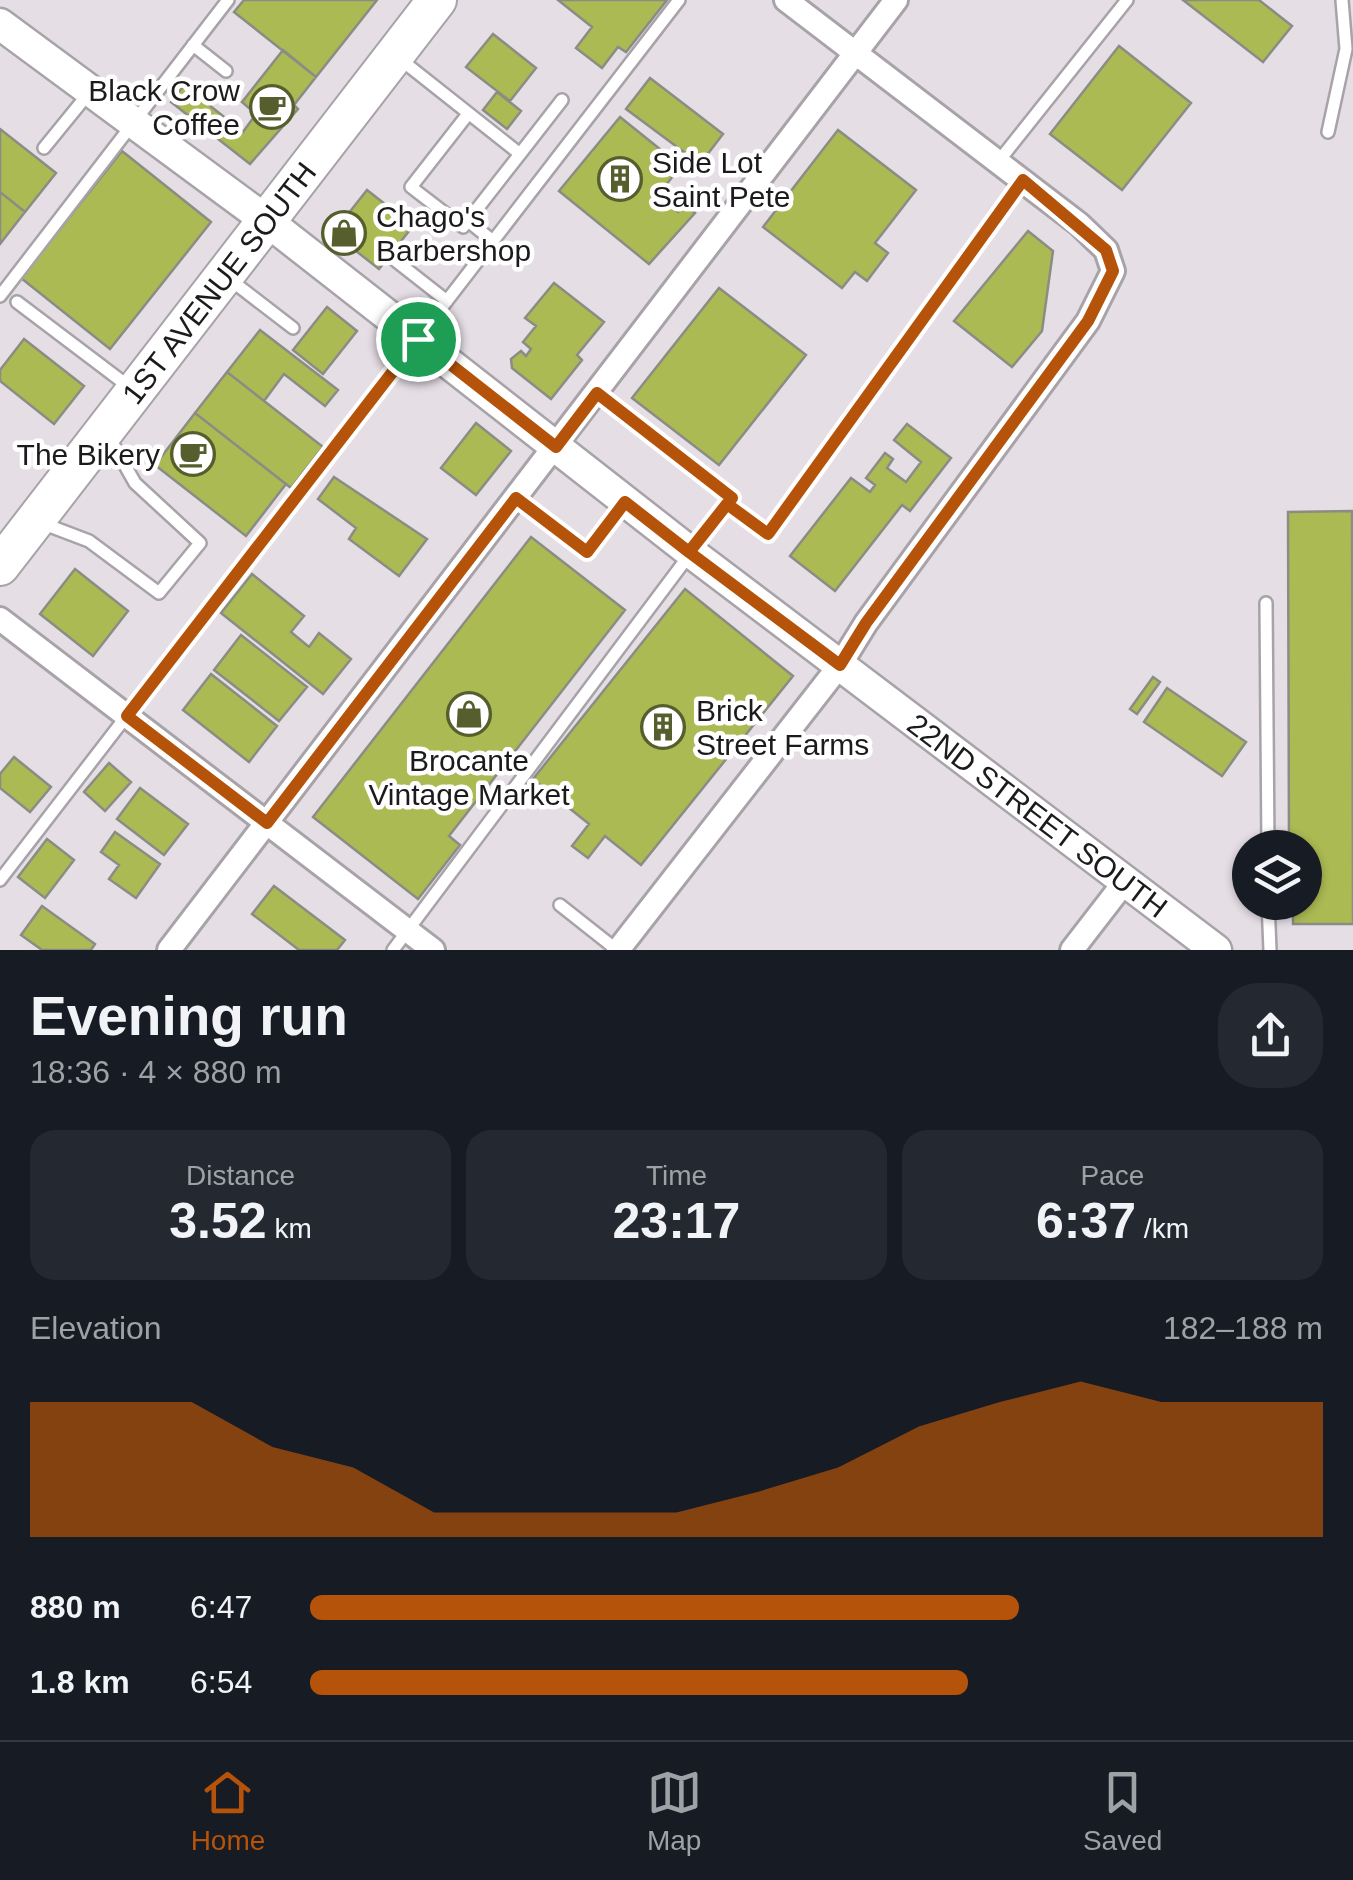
<!DOCTYPE html>
<meta charset="utf-8">
<style>
:root{--surface:#171b24;--page:#242831;--text:#f1f3f6;--muted:#9ea1a6;--line:#363941;--accent:#b45309}
body{margin:0;font-family:Helvetica,sans-serif;background:var(--page);color:var(--text);height:100vh;display:flex;flex-direction:column;font-size:38px;white-space:nowrap}
*{box-sizing:border-box;margin:0}
p{font-size:32px;color:var(--muted)}
.icon{flex:none;width:55px;height:55px;fill:none;stroke:currentColor;stroke-width:2;stroke-linecap:round;stroke-linejoin:round}
.map{position:relative;height:950px;overflow:hidden}
.panel{display:flex;flex-direction:column;background:var(--surface);flex:1}
.panel>*{flex:none}
.fabs{position:absolute;left:1232px;top:830px;display:grid;gap:20px}
.fabs a{display:grid;place-items:center;width:90px;height:90px;border-radius:50%;background:var(--surface);box-shadow:0 2px 8px #0004;font-size:50px}
.pin{position:absolute;display:grid;place-items:center;width:85px;height:85px;color:#fff;margin:-42px;border:5px solid #fff;border-radius:50%;box-shadow:0 2px 10px #0007}
.round{display:grid;place-items:center;flex:none;width:105px;height:105px;border-radius:40px;background:var(--page)}
.overview{display:flex;align-items:center;justify-content:space-between;height:170px;padding:0 30px}
h1{font-size:55px;font-weight:700;line-height:75px}
.stats{display:grid;grid-template-columns:repeat(3,1fr);gap:15px;height:170px;padding:10px 30px}
.stats div{display:grid;align-content:center;border-radius:25px;background:var(--page);text-align:center}
.stats b{font-size:50px;font-weight:700}
.stats small{font-size:28px;font-weight:400}
.stats p{font-size:28px}
.chart{height:280px;padding:20px 30px}
.chart p{display:flex;justify-content:space-between}
.chart svg{width:100%;height:180px;margin-top:10px;fill:var(--accent);opacity:.7}
ul{padding:0 30px;list-style:none;font-size:32px}
li{display:grid;grid-template-columns:160px 120px 1fr;align-items:center;height:75px}
li i{height:25px;border-radius:12px;background:var(--accent)}
.menu{display:flex;justify-content:space-around;align-items:center;height:140px;border-top:2px solid var(--line);background:var(--surface);font-size:28px;color:var(--muted)}
.menu a{display:grid;justify-items:center;gap:5px}
.menu .active{color:var(--accent)}
.map>svg:first-child{display:block}
.building{fill:#acba53;stroke:#8b8d84;stroke-width:2.5}
.lines{fill:none;stroke-linecap:round;stroke-linejoin:round}
.service-casing{stroke:#a8a2a9;stroke-width:16}
.minor-casing{stroke:#a8a2a9;stroke-width:28}
.tertiary-casing{stroke:#a8a2a9;stroke-width:35}
.primary-casing{stroke:#a8a2a9;stroke-width:42}
.service{stroke:#fff;stroke-width:11}
.minor{stroke:#fff;stroke-width:22}
.tertiary{stroke:#fff;stroke-width:30}
.primary{stroke:#fff;stroke-width:38}
.route-casing{stroke:#fff;stroke-width:20}
.route{stroke:#b45309;stroke-width:12}
.labels{text-anchor:middle;dominant-baseline:central;stroke-width:9;stroke-linejoin:round;paint-order:stroke}
.poi-label{font-size:30px;fill:#1c1a1c;stroke:#fff;text-anchor:start}
.street-label{font-size:30px;fill:#1c1a1c;stroke:#fff}
</style>
<div class="map">
<svg width="1353" height="950" viewBox="0 0 1353 950">
<rect width="100%" height="100%" fill="#e5dee5"/>
<path class="building" d="M244 0H377L316 77 234 12Z
M558 0H667L626 52 618 47 602 68 576 48 592 27Z
M1183 0H1259L1292 26 1263 62Z
M493 34 536 68 510 101 466 67Z
M1119 46 1191 103 1122 190 1050 134Z
M283 50 316 77 294 105 298 109 250 164 171 102 184 85 243 132 256 114 242 102Z
M650 78 723 134 700 164 626 109Z
M497 92 521 111 507 129 483 110Z
M620 117 681 166 658 195 678 212 684 205 695 213 649 264 559 191Z
M0 129 56 173 25 212 0 192Z
M838 130 916 190 875 243 888 253 867 281 855 272 842 288 763 227Z
M122 151 211 222 110 349 21 278Z
M367 190 413 226 379 269 333 233Z
M0 192 25 212 0 244Z
M1028 231 1053 251 1042 331 1012 367 954 321Z
M554 283 604 322 577 355 582 360 551 399 512 368 511 359 521 351 526 356 531 349 523 342 536 326 525 318Z
M719 288 806 355 719 465 632 398Z
M327 307 357 331 323 374 293 350Z
M260 330 338 390 325 406 284 374 264 401 227 372Z
M24 339 84 386 54 424 0 381V370Z
M227 372 323 447 291 488 195 413Z
M195 413 286 484 246 536 155 465Z
M476 423 511 451 476 495 441 468Z
M907 424 951 458 910 511 902 505 835 591 790 556 851 478 870 492 875 485 866 478 885 453 893 459 887 468 906 482 921 462 894 440Z
M334 477 427 539 399 576 349 539 356 528 318 499Z
M1352 511 1353 924H1293V902H1305V848H1289L1288 512Z
M531 537 625 610 449 836 460 845 418 899 313 817Z
M75 569 128 611 93 656 40 614Z
M252 574 304 616 291 632 309 647 319 633 351 659 323 694 221 613Z
M685 589 793 676 641 865 605 836 588 858 572 846 589 824 533 779Z
M241 635 307 687 279 721 214 670Z
M211 674 277 726 249 762 183 710Z
M1153 677 1160 682 1137 714 1130 709Z
M1167 688 1246 742 1222 776 1144 722Z
M14 757 51 787 30 812 0 788V774Z
M109 763 131 782 105 811 84 792Z
M140 788 188 824 164 855 117 819Z
M115 832 160 864 136 898 109 879 119 865 101 852Z
M47 839 74 860 45 898 18 877Z
M274 886 345 940 337 950H299L252 914Z
M42 906 95 944 91 950H42L21 935Z"/>
<g class="lines">
<g class="service-casing">
<path id="service" d="M193 45 226 71
M400 59 520 154 562 100
M468 114 411 187 463 227 520 154
M1328 132 1346 49 1342 0
M44 148 88 94
M998 162 1127 0
M468 221 493 241
M396 261 447 301
M228 278 293 328
M0 296 228 0
M17 302 132 389
M516 498 587 552 624 503
M727 504 769 535 1023 180
M39 522 89 541 159 593 200 543 135 483 109 437
M1266 603 1268 848
M0 880 679 0
M1268 902 1270 950
M560 905 617 950
M393 950 732 498 597 393"/>
</g>
<g class="minor-casing">
<path id="minor" d="M0 619 433 950
M169 950 896 0
M618 950 840 665 866 623 1088 321 1113 271 1106 250 1079 224 786 0
M1072 950 1123 884"/>
</g>
<g class="tertiary-casing">
<g id="tertiary">
<path id="s1" d="M0 24 267 221 689 551 1216 950"/>
</g>
</g>
<g class="primary-casing">
<g id="primary">
<path id="s2" d="M0 566 437 0"/>
</g>
</g>
<use href="#service" class="service"/>
<use href="#minor" class="minor"/>
<use href="#tertiary" class="tertiary"/>
<use href="#primary" class="primary"/>
</g>
<g class="lines">
<g class="route-casing">
<path id="route" d="M418 339 127 716 267 823 516 498 587 552 625 502 689 552 727 504 768 534 1023 180 1106 250 1113 271 1088 321 866 623 840 665 689 552C704 534 718 515 732 498L597 393 556 447 418 339"/>
</g>
<use href="#route" class="route"/>
</g>
<defs>
<g id="cafe-ring" transform="scale(2.25)"><circle r="9.5" fill="#fff" stroke="#575e2d" stroke-width="1.5"/><path d="M-5.5-4.5H6V0H3Q3 3.5 0 3.5H-2.5Q-5.5 3.5-5.5 0ZM3-3.2v2h1.7v-2ZM-6 4.5H4V6H-6Z" fill="#575e2d"/></g>
<g id="building-ring" transform="scale(2.25)"><circle r="9.5" fill="#fff" stroke="#575e2d" stroke-width="1.5"/><path d="M-4-6H4V6H1V3H-1V6H-4ZM-2.5-4.3h1.7v1.8h-1.7ZM.8-4.3h1.7v1.8H.8ZM-2.5-1h1.7V.8h-1.7ZM.8-1h1.7V.8H.8Z" fill="#575e2d"/></g>
<g id="shop-ring" transform="scale(2.25)"><circle r="9.5" fill="#fff" stroke="#575e2d" stroke-width="1.5"/><path d="M-5-2.5h2.3a2.7 3.5 0 0 1 5.4 0H5L5.5 6h-11ZM-1.5-2.5h3a1.5 2.3 0 0 0-3 0Z" fill="#575e2d"/></g>
</defs>
<g fill-rule="evenodd">
<use href="#cafe-ring" x="272" y="107"/>
<use href="#building-ring" x="620" y="179"/>
<use href="#shop-ring" x="344" y="233"/>
<use href="#cafe-ring" x="193" y="454"/>
<use href="#shop-ring" x="469" y="714"/>
<use href="#building-ring" x="663" y="727"/>
</g>
<g class="labels">
<g class="poi-label">
<text x="240" y="90" text-anchor="end">Black Crow<tspan x="240" dy="34">Coffee</tspan></text>
<text x="652" y="162">Side Lot<tspan x="652" dy="34">Saint Pete</tspan></text>
<text x="376" y="216">Chago's<tspan x="376" dy="34">Barbershop</tspan></text>
<text x="160" y="454" text-anchor="end">The Bikery</text>
<text x="696" y="710">Brick<tspan x="696" dy="34">Street Farms</tspan></text>
<text x="469" y="760" text-anchor="middle">Brocante<tspan x="469" dy="34">Vintage Market</tspan></text>
</g>
<g class="street-label">
<text stroke="none"><textPath href="#s2" startOffset="358">1ST AVENUE SOUTH</textPath></text>
<text stroke="none"><textPath href="#s1" startOffset="1305">22ND STREET SOUTH</textPath></text>
</g>
</g>
</svg>
<div class="fabs">
<a><svg class="icon" aria-label="layers" viewBox="0 0 24 24"><path d="M12 4l9 5-9 5-9-5zM3 14l9 5 9-5"/></svg></a>
</div>
<div class="pin" style="left:418px;top:339px;background:#1e9e55"><svg class="icon" aria-label="arrive" viewBox="0 0 24 24"><path d="M6 21V4h12l-3 4 3 4H6"/></svg></div>
</div>
<section class="panel">
<div class="overview"><div><h1>Evening run</h1><p>18:36 · 4 × 880 m</p></div><a class="round"><svg class="icon" aria-label="share" viewBox="0 0 24 24"><path d="M12 15V3M7 8l5-5 5 5M5 13v7h14v-7"/></svg></a></div>
<div class="stats">
<div><p>Distance</p><b>3.52<small> km</small></b></div>
<div><p>Time</p><b>23:17</b></div>
<div><p>Pace</p><b>6:37<small> /km</small></b></div>
</div>
<div class="chart"><p><span>Elevation</span>182–188 m</p>
<svg viewBox="0 0 160 44" preserveAspectRatio="none"><path d="M0 44V11L10 11L20 11L30 22L40 27L50 38L60 38L70 38L80 38L90 33L100 27L110 17L120 11L130 6L140 11L150 11L160 11V44z"/></svg>
</div>
<ul>
<li><b>880 m</b>6:47<i style="width:70%"></i></li>
<li><b>1.8 km</b>6:54<i style="width:65%"></i></li>
</ul>
</section>
<nav class="menu">
<a class="active"><svg class="icon" aria-label="home" viewBox="0 0 24 24"><path d="M3 11l9-7 9 7M6 9v11h12V9"/></svg>Home</a>
<a><svg class="icon" aria-label="map" viewBox="0 0 24 24"><path d="M3 6l6-2 6 2 6-2v14l-6 2-6-2-6 2zM9 4v14M15 6v14"/></svg>Map</a>
<a><svg class="icon" aria-label="saved" viewBox="0 0 24 24"><path d="M7 4h10v16l-5-4-5 4z"/></svg>Saved</a>
</nav>
